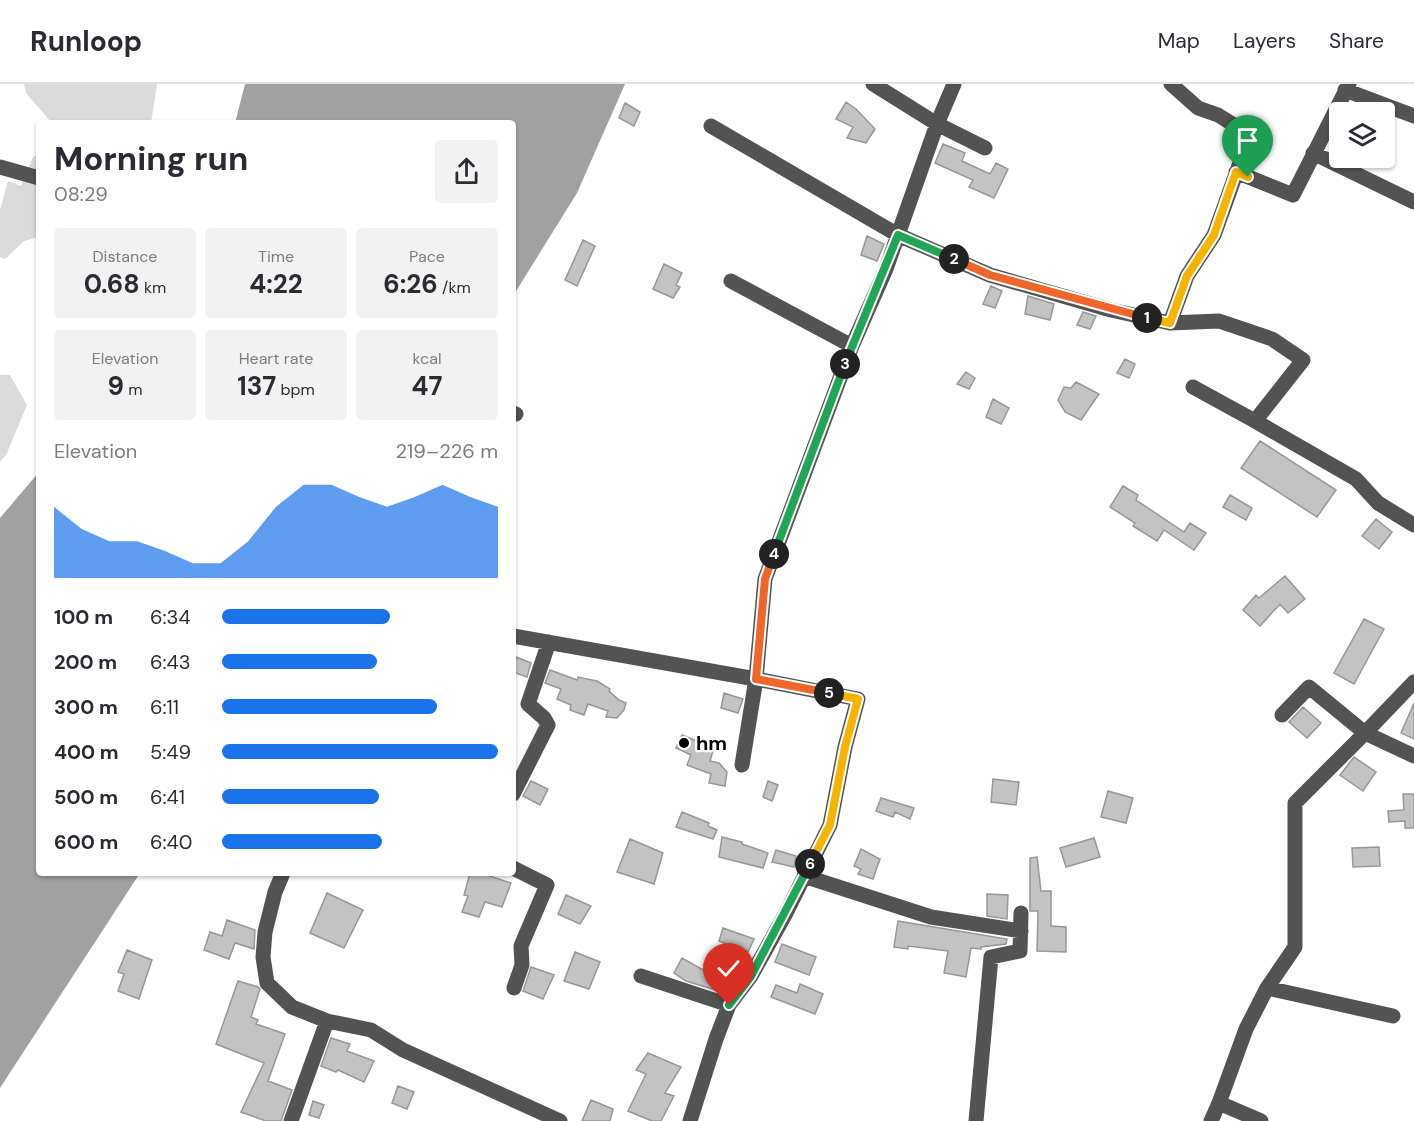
<!DOCTYPE html>
<meta charset="utf-8">
<style>
:root{--surface:#fff;--page:#f2f2f3;--text:#2b2b33;--muted:#7c7c81;--line:#e1e1e2;--accent:#1a73e8}
body{margin:0;font-family:"DM Sans",sans-serif;background:var(--page);color:var(--text);height:100vh;display:flex;flex-direction:column;font-size:22px;white-space:nowrap}
*{box-sizing:border-box;margin:0}
p{font-size:20px;color:var(--muted)}
.icon{flex:none;width:33px;height:33px;fill:none;stroke:currentColor;stroke-width:2;stroke-linecap:round;stroke-linejoin:round}
.map{position:relative;flex:1;overflow:hidden}
.details{position:absolute;left:36px;top:36px;width:480px;height:756px;display:flex;flex-direction:column;background:var(--surface);border-radius:6px;box-shadow:0 2px 4px #0004}
.details>*{flex:none}
.buttons{position:absolute;left:1329px;top:18px;display:grid;gap:12px}
.buttons a{display:grid;place-items:center;width:66px;height:66px;border-radius:6px;background:var(--surface);box-shadow:0 2px 4px #0004;font-size:30px}
.pin{position:absolute;display:grid;place-items:center;width:51px;height:51px;color:#fff;margin:-62px -26px;border-radius:50% 50% 50% 0;rotate:-45deg;box-shadow:0 0 6px #0007}
.pin .icon{rotate:45deg}
.km{position:absolute;width:30px;height:30px;margin:-15px;border-radius:50%;background:#222;color:#fff;font-size:16px;line-height:30px;text-align:center}
.round{display:grid;place-items:center;flex:none;width:63px;height:63px;border-radius:6px;background:var(--page)}
.head{display:flex;align-items:center;justify-content:space-between;height:102px;padding:0 18px}
h1{font-size:33px;font-weight:700;line-height:45px}
.metrics{display:grid;grid-template-columns:repeat(3,1fr);gap:9px;height:102px;padding:6px 18px}
.metrics div{display:grid;align-content:center;border-radius:6px;background:var(--page);text-align:center}
.metrics b{font-size:26px;font-weight:700}
.metrics small{font-size:16px;font-weight:400}
.metrics p{font-size:16px}
.chart{height:168px;padding:12px 18px}
.chart p{display:flex;justify-content:space-between}
.chart svg{width:100%;height:108px;margin-top:6px;fill:var(--accent);opacity:.7}
ul{padding:0 18px;list-style:none;font-size:20px}
li{display:grid;grid-template-columns:96px 72px 1fr;align-items:center;height:45px}
li i{height:15px;border-radius:8px;background:var(--accent)}
header{display:flex;align-items:center;gap:36px;box-sizing:border-box;height:84px;padding:0 30px;background:var(--surface);border-bottom:2px solid var(--line)}
header strong{font-size:28px}
nav{display:flex;gap:33px;margin-inline-start:auto;font-size:21px}
.map>svg:first-child{display:block}
.green{fill:#dadada}
.water{fill:#a1a1a1}
.building{fill:#c3c3c3;stroke:#979797;stroke-width:1.5}
.lines{fill:none;stroke-linecap:round;stroke-linejoin:round}
.minor{stroke:#535353;stroke-width:15}
.split-1-casing{stroke:#fff;stroke-width:12}
.split-2-casing{stroke:#fff;stroke-width:12}
.split-3-casing{stroke:#fff;stroke-width:12}
.split-4-casing{stroke:#fff;stroke-width:12}
.split-5-casing{stroke:#fff;stroke-width:12}
.split-6-casing{stroke:#fff;stroke-width:12}
.split-7-casing{stroke:#fff;stroke-width:12}
.split-1{stroke:#f5b400;stroke-width:8}
.split-2{stroke:#f0652b;stroke-width:8}
.split-3{stroke:#22a559;stroke-width:8}
.split-4{stroke:#22a559;stroke-width:8}
.split-5{stroke:#f0652b;stroke-width:8}
.split-6{stroke:#f5b400;stroke-width:8}
.split-7{stroke:#22a559;stroke-width:8}
.poi-dot{fill:#000;stroke:#fff;stroke-width:2}
.labels{text-anchor:middle;dominant-baseline:central;stroke-width:4.5;stroke-linejoin:round;paint-order:stroke}
.poi-label{font-size:20px;font-weight:bold;fill:#000;stroke:#fff;text-anchor:start}
</style>
<header>
<strong>Runloop</strong>
<nav><a>Map</a><a>Layers</a><a>Share</a></nav>
</header>
<div class="map">
<svg width="1414" height="1037" viewBox="0 0 1414 1037">
<rect width="100%" height="100%" fill="#fff"/>
<path class="green" d="M24 0H157L151 39H52L26 9Z
M39 70V153L24 157 5 175 0 173V126L8 97 21 102 33 73Z
M0 291H10L27 321 6 371 0 378Z"/>
<path class="water" d="M245 0H625L577 109 513 212V39H235Z
M39 388V789H140L0 1004V434Z"/>
<path class="building" d="M846 18 856 25 875 45 866 59 847 54 853 43 836 35Z
M625 19 640 28 634 42 619 34Z
M943 60 965 69 962 77 990 90 996 79 1008 85 994 114 969 103 973 96 935 79Z
M867 152 884 160 877 177 861 171Z
M583 156 595 162 577 202 565 196Z
M664 180 682 189 676 201 680 203 673 214 653 205Z
M991 202 1002 207 995 224 983 220Z
M1028 212 1054 220 1050 236 1025 230Z
M1083 228 1096 232 1090 245 1077 241Z
M1125 275 1135 280 1129 294 1117 289Z
M966 288 975 294 969 305 957 300Z
M1076 298 1099 310 1081 336 1065 328 1058 316 1064 303 1071 304Z
M993 315 1009 324 1001 340 986 333Z
M1260 357 1336 406 1317 433 1241 384Z
M1123 402 1138 411 1136 416 1184 448 1190 439 1206 449 1194 466 1164 446 1157 457 1133 442 1135 439 1110 423Z
M1230 411 1252 424 1246 436 1223 423Z
M1376 435 1392 448 1379 465 1362 452Z
M1285 492 1305 515 1288 529 1280 520 1260 542 1243 526 1256 511 1259 514Z
M1364 535 1384 545 1354 600 1334 589Z
M516 573 531 579 527 593 513 588Z
M550 586 577 596 578 593 597 597 610 605 609 607 619 616 626 619 624 626 617 634 606 633 608 627 588 620 584 631 570 626 571 621 557 615 561 605 545 599Z
M724 609 743 615 738 629 721 624Z
M1414 619V655L1401 649Z
M1303 623 1321 639 1307 654 1289 638Z
M682 651 714 664 710 677 719 679 727 688 725 702 709 699 711 690 687 681 691 671 676 664Z
M1354 673 1376 688 1363 707 1340 691Z
M993 695 1019 698 1016 721 991 718Z
M531 697 548 705 540 721 523 712Z
M768 697 778 701 772 717 763 713Z
M1108 707 1133 714 1126 739 1101 733Z
M1403 710H1414V744H1405V737L1389 738 1388 727 1404 726Z
M881 714 914 724 910 735 895 728 893 733 876 727Z
M682 728 709 739 708 742 717 746 713 755 676 743Z
M722 753 742 758V760L768 769 763 784 719 773Z
M1094 754 1100 773 1066 783 1060 764Z
M630 755 663 769 654 800 617 788Z
M1379 763 1380 782 1353 783 1352 764Z
M861 765 880 775 873 795 858 790 861 785 854 782Z
M776 766 796 772 794 783 772 778Z
M1037 773 1041 807H1051V842L1066 843V868L1037 867 1038 827H1030V774Z
M470 789H481L511 799 502 823 485 818 479 833 462 828 468 812 464 811Z
M327 809 363 826 344 864 310 849Z
M987 810 1008 811 1007 835 987 832Z
M566 811 591 822 580 840 558 830Z
M227 836 255 846 254 865 235 859 229 875 204 866 210 848 222 852Z
M898 837 1007 855 1006 860 981 863V865L971 864 966 893 944 889 948 867 908 862V865L894 863Z
M723 844 754 855 748 868 719 857Z
M782 860 816 873 809 891 775 878Z
M127 866 152 876 139 915 118 907 124 890 118 888Z
M575 868 600 878 589 905 564 897Z
M711 873 728 880 721 897 727 900 722 908 686 897 674 889 682 874 705 887Z
M531 883 554 891 543 915 523 907Z
M238 897 258 903 260 905 251 933 258 936 256 940 285 950 268 997 292 1006 281 1037H266L241 1028 264 979 216 960Z
M800 900 823 910 815 930 771 913 776 901 797 909Z
M331 954 350 960 347 967 374 977 364 998 338 986 336 988 321 982Z
M648 969 681 983 665 1009 674 1012 661 1037H652L628 1027 646 990 636 986Z
M398 1002 414 1008 407 1025 392 1019Z
M591 1016 613 1025 610 1037H582Z
M313 1017 324 1021 319 1034 309 1031Z"/>
<g class="lines">
<path class="minor" d="M954 0 937 40 985 64
M1345 6 1414 32
M711 42 898 151 990 191 1111 226 1170 239 1219 237 1272 255 1303 276 1255 337 1356 395 1378 419 1414 441
M1313 69 1414 118
M0 83 39 94
M1236 88 1293 111 1349 0
M731 197 852 262
M1170 239 1187 192 1214 151 1250 51 1218 31 1198 24 1171 0
M1193 303 1255 337
M513 329 516 330
M513 552 756 595 742 681
M1282 631 1309 603 1365 649 1414 598
M513 710 548 641 544 634 528 620 549 558
M513 784 547 801 521 862 522 881 514 904
M283 789 275 808 265 848 263 873 267 899 292 923 327 937 371 946 403 966 560 1037
M804 792 931 833 1021 847
M641 892 729 921
M1267 904 1393 932
M291 1037 327 937
M690 1037 716 955 729 921 751 892 786 829 830 741 845 663 858 615 756 595 765 495 852 262 886 185 937 40 873 0
M976 1037 991 873 1020 867 1021 829
M1211 1037 1219 1019
M1261 1037 1219 1019 1246 945 1267 904 1295 863V719L1365 649 1414 672"/>
</g>
<g class="lines">
<g class="split-1-casing">
<path id="split-1" d="M1147 234 1170 239 1187 192 1214 151 1236 88 1248 93"/>
</g>
<g class="split-2-casing">
<path id="split-2" d="M954 175 990 191 1147 234"/>
</g>
<g class="split-3-casing">
<path id="split-3" d="M845 280 898 151 954 175"/>
</g>
<g class="split-4-casing">
<path id="split-4" d="M774 470 845 280"/>
</g>
<g class="split-5-casing">
<path id="split-5" d="M774 470 765 495 756 595 829 609"/>
</g>
<g class="split-6-casing">
<path id="split-6" d="M810 780 830 741 845 663 858 615 829 609"/>
</g>
<g class="split-7-casing">
<path id="split-7" d="M729 921 751 892 810 780"/>
</g>
<use href="#split-1" class="split-1"/>
<use href="#split-2" class="split-2"/>
<use href="#split-3" class="split-3"/>
<use href="#split-4" class="split-4"/>
<use href="#split-5" class="split-5"/>
<use href="#split-6" class="split-6"/>
<use href="#split-7" class="split-7"/>
</g>
<circle class="poi-dot" cx="684" cy="659" r="6"/>
<g class="labels">
<g class="poi-label">
<text x="696" y="659">hm</text>
</g>
</g>
</svg>
<div class="buttons">
<a><svg class="icon" aria-label="layers" viewBox="0 0 24 24"><path d="M12 4l9 5-9 5-9-5zM3 14l9 5 9-5"/></svg></a>
</div>
<div class="pin" style="left:1248px;top:93px;background:#1e9e55"><svg class="icon" aria-label="arrive" viewBox="0 0 24 24"><path d="M6 21V4h12l-3 4 3 4H6"/></svg></div>
<div class="pin" style="left:729px;top:921px;background:#d93025"><svg class="icon" aria-label="check" viewBox="0 0 24 24"><path d="M5 12l5 5 9-10"/></svg></div>
<b class="km" style="left:1147px;top:234px">1</b>
<b class="km" style="left:954px;top:175px">2</b>
<b class="km" style="left:845px;top:280px">3</b>
<b class="km" style="left:774px;top:470px">4</b>
<b class="km" style="left:829px;top:609px">5</b>
<b class="km" style="left:810px;top:780px">6</b>
<section class="details">
<div class="head"><div><h1>Morning run</h1><p>08:29</p></div><a class="round"><svg class="icon" aria-label="share" viewBox="0 0 24 24"><path d="M12 15V3M7 8l5-5 5 5M5 13v7h14v-7"/></svg></a></div>
<div class="metrics">
<div><p>Distance</p><b>0.68<small> km</small></b></div>
<div><p>Time</p><b>4:22</b></div>
<div><p>Pace</p><b>6:26<small> /km</small></b></div>
</div>
<div class="metrics">
<div><p>Elevation</p><b>9<small> m</small></b></div>
<div><p>Heart rate</p><b>137<small> bpm</small></b></div>
<div><p>kcal</p><b>47</b></div>
</div>
<div class="chart"><p><span>Elevation</span>219–226 m</p>
<svg viewBox="0 0 160 44" preserveAspectRatio="none"><path d="M0 44V15L10 24L20 29L30 29L40 33L50 38L60 38L70 29L80 15L90 6L100 6L110 11L120 15L130 11L140 6L150 11L160 15V44z"/></svg>
</div>
<ul>
<li><b>100 m</b>6:34<i style="width:61%"></i></li>
<li><b>200 m</b>6:43<i style="width:56%"></i></li>
<li><b>300 m</b>6:11<i style="width:78%"></i></li>
<li><b>400 m</b>5:49<i style="width:100%"></i></li>
<li><b>500 m</b>6:41<i style="width:57%"></i></li>
<li><b>600 m</b>6:40<i style="width:58%"></i></li>
</ul>
</section>
</div>
